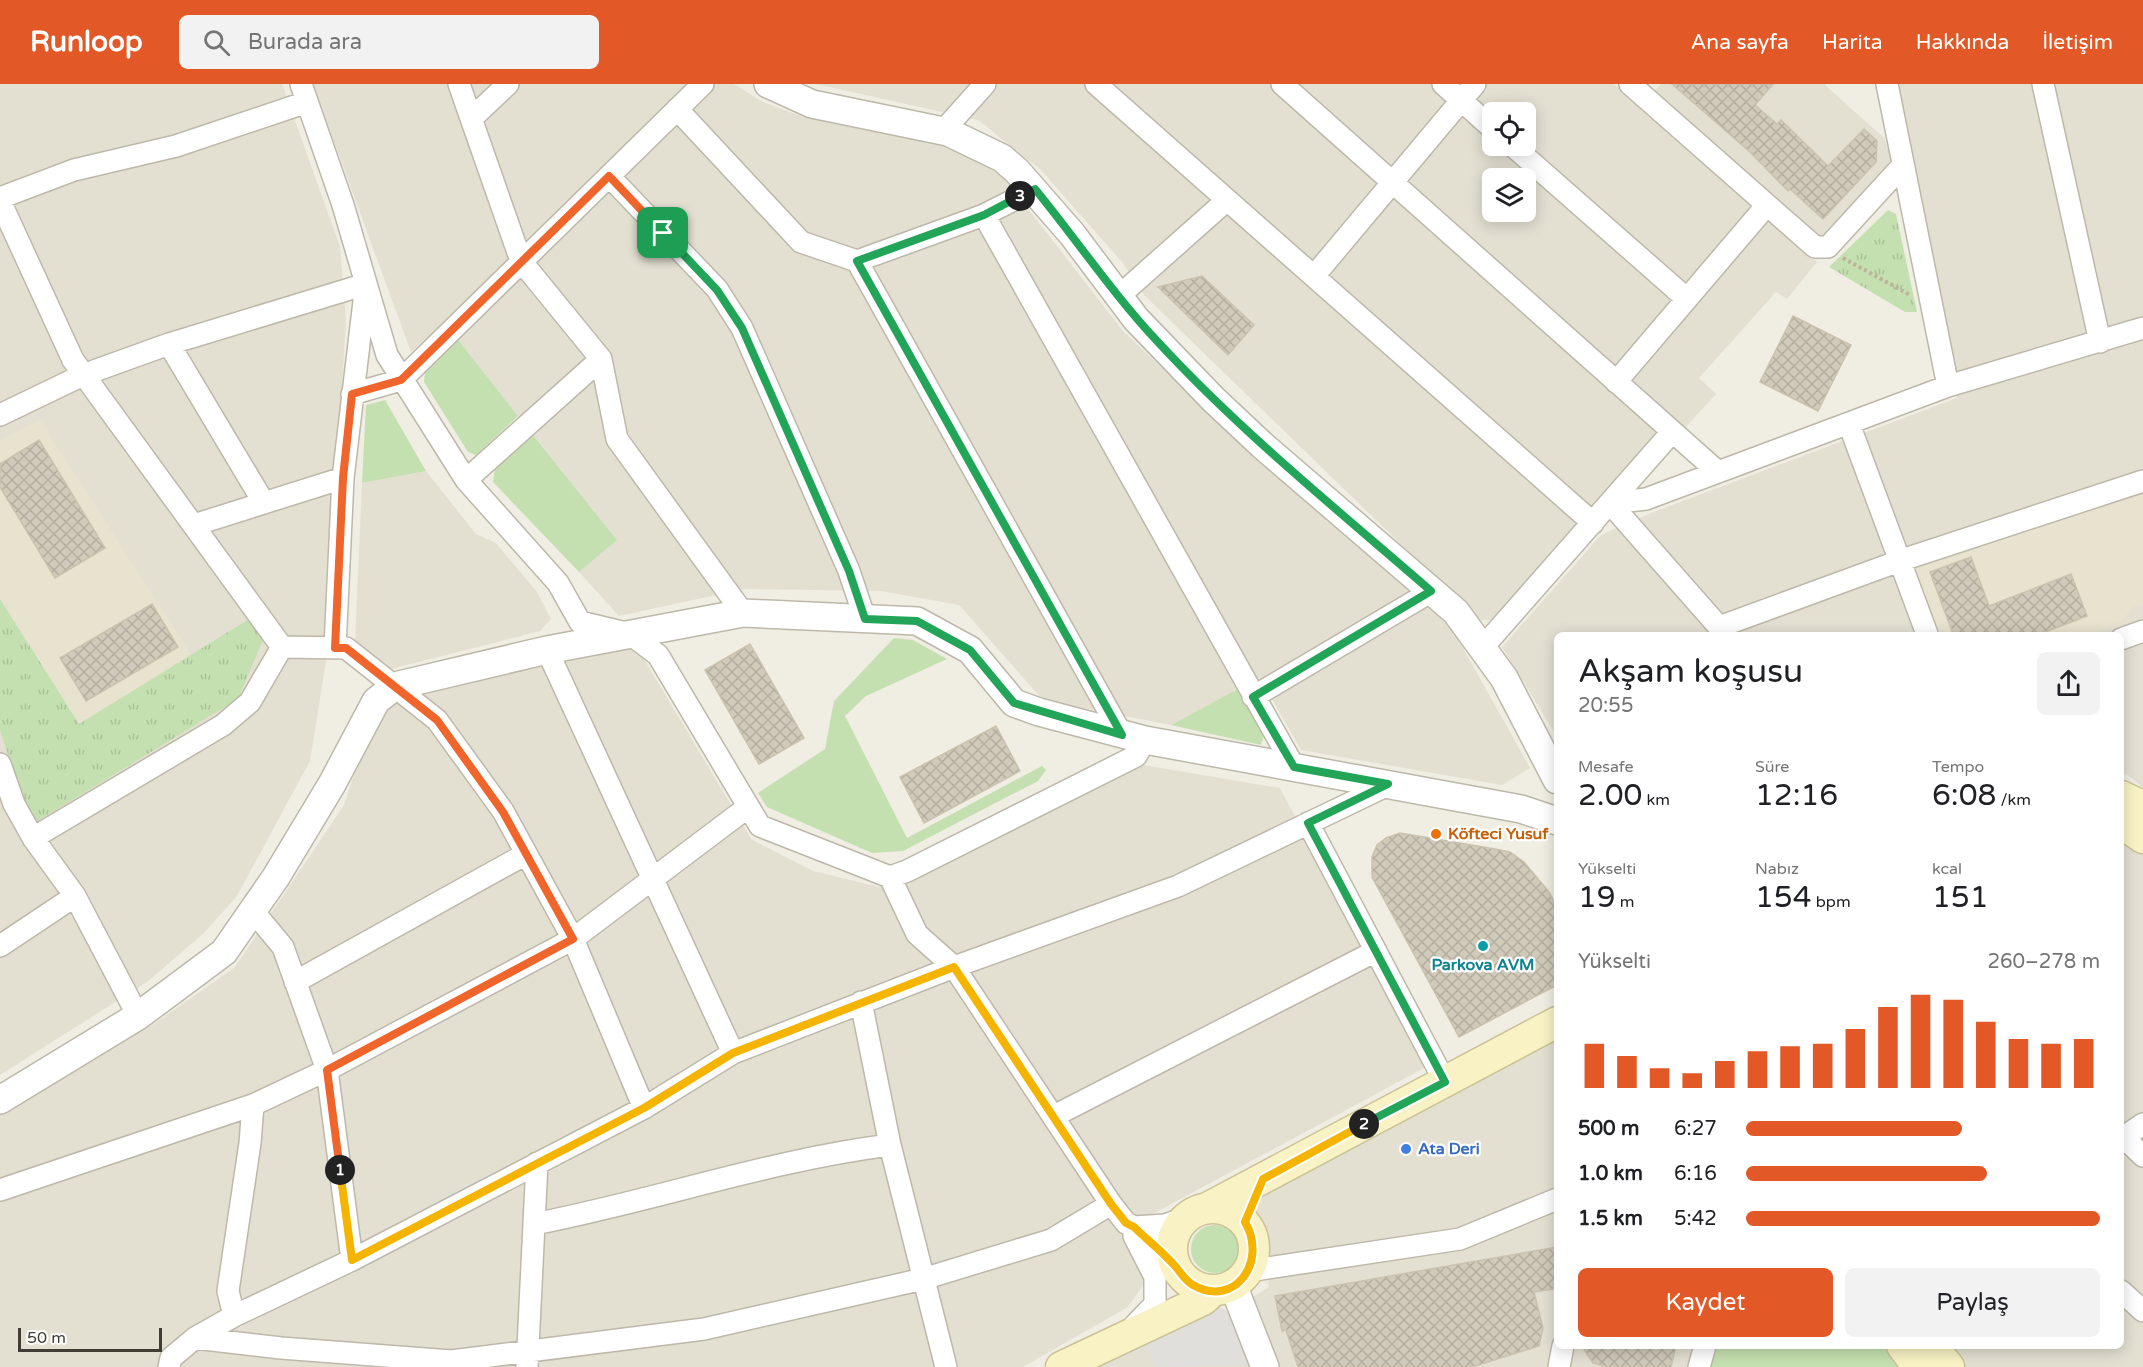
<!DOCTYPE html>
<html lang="tr">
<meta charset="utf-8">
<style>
:root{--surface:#fff;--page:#f2f2f2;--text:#202124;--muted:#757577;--accent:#e35827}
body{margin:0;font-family:"Varela Round",sans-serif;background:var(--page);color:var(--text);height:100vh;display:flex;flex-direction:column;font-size:22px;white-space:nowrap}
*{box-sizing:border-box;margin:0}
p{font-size:20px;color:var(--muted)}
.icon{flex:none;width:33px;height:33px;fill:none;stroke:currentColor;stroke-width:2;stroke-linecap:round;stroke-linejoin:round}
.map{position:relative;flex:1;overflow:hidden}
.drawer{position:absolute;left:1554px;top:548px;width:570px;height:717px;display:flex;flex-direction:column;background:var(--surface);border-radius:9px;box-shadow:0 3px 15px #0003}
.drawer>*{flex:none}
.tools{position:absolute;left:1482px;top:18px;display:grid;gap:12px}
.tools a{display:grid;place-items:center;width:54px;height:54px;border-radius:9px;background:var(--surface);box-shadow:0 3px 15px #0003;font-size:30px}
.scale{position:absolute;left:18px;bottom:15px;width:144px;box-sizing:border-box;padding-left:6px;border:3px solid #413d34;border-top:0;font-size:16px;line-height:21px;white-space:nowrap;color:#413d34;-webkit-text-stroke:4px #fff;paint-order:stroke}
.pin{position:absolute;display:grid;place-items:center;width:51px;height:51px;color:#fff;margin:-26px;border-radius:12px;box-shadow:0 3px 9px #0006}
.km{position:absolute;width:30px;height:30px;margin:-15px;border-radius:50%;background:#222;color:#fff;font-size:16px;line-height:30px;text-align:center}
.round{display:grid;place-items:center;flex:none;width:63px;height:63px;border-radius:9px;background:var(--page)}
.summary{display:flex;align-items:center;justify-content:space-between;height:102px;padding:0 24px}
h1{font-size:33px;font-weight:600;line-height:45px}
.stats{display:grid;grid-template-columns:repeat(3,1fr);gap:9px;height:102px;padding:6px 24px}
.stats div{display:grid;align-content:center}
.stats b{font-size:30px;font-weight:600}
.stats small{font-size:16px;font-weight:400}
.stats p{font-size:16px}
.chart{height:168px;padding:12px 24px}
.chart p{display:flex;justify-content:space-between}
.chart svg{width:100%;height:108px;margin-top:6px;stroke:var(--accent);stroke-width:6}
.action{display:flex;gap:12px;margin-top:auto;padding:12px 24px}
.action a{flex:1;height:69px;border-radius:9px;background:var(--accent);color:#fff;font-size:24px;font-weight:600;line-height:69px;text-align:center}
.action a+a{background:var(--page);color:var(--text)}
ul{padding:0 24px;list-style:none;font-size:20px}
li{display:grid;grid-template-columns:96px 72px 1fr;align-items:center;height:45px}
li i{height:15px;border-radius:8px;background:var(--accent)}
header{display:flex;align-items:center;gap:36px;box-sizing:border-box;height:84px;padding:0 30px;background:var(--accent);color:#fff}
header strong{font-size:28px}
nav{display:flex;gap:33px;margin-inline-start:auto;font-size:21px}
.search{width:420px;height:54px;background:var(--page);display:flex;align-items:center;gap:15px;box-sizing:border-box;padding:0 21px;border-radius:9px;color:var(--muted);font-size:22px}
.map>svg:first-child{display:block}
.residential{fill:#e3e0d2;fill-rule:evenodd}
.education{fill:#e8e3cf}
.grass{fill:#c5e0b0}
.park{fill:url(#park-tufts)}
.parking{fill:#e1dfdb}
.building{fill:url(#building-cross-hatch);stroke:#cac2ae;stroke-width:1.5}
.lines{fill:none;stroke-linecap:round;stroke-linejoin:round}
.minor-casing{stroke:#bdb8aa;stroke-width:24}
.tertiary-casing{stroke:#bdb8aa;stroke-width:30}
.secondary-casing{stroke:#cbc397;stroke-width:33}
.path{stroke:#bab29a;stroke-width:4;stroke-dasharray:3 3;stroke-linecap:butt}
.minor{stroke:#fff;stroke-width:21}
.tertiary{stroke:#fff;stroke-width:27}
.secondary{stroke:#f8f2c5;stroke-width:30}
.split-1-casing{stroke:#fff;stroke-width:12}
.split-2-casing{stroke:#fff;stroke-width:12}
.split-3-casing{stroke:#fff;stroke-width:12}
.split-4-casing{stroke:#fff;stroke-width:12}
.split-1{stroke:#f0652b;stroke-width:8}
.split-2{stroke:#f5b400;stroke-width:8}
.split-3{stroke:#22a559;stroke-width:8}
.split-4{stroke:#22a559;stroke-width:8}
.food-dot{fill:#e8710a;stroke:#fff;stroke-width:2}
.culture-dot{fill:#0f9aa8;stroke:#fff;stroke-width:2}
.shop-dot{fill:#3f7fe0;stroke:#fff;stroke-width:2}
.labels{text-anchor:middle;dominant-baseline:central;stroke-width:4.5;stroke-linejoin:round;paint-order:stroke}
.food-label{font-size:16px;font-weight:bold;fill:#c56008;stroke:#fff;text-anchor:start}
.culture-label{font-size:16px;font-weight:bold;fill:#0d838f;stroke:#fff}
.shop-label{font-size:16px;font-weight:bold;fill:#366cbe;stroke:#fff;text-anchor:start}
</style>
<header>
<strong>Runloop</strong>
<div class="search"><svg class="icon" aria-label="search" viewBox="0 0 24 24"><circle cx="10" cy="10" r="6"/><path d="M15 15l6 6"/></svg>Burada ara</div>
<nav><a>Ana sayfa</a><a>Harita</a><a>Hakkında</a><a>İletişim</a></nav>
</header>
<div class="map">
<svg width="2143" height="1283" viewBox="0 0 2143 1283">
<defs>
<pattern id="park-tufts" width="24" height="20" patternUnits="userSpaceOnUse" patternTransform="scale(1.5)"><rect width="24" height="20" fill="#c5e0b0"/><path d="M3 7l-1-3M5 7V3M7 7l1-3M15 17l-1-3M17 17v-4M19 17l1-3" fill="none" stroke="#aac198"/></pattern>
<pattern id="building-cross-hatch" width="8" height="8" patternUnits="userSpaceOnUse" patternTransform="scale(1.5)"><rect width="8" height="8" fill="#d0caba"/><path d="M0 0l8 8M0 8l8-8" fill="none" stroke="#b4aea0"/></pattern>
</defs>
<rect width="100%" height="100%" fill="#f0ede3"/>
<path class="residential" d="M0 0H282L340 163 346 236 326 577 310 677 237 812 203 850 147 898 0 991Z
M313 0H734L761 17 803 33 944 62 983 80 1004 94 1123 247 1255 372 1444 530 1530 684 1502 701 1301 666 1260 594 1171 641 1043 616 959 521 881 507 744 505 619 532 579 488 616 455 444 239 411 268Z
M816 0H1614L1817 178 1787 215 1776 208 1699 294 1716 310 1684 345 1495 536H1479L1144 211 1122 178 1041 86 978 36ZM1492 28H1526V62H1492ZM1492 94H1526V128H1492Z
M1661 0H1824L1884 54 1893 80 1829 151H1815L1652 9Z
M1897 0H2143V704L2127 690 2121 692V550H1557V653L1502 563 1601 451 1651 429 1957 314 1952 275Z
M426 387 476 450 496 459 537 508 551 535 540 547 391 585 355 559 362 399Z
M627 561 644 575 752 756 813 787 879 803 911 798 1143 681 1280 704 1426 983 1149 1132 1146 1197 1128 1223 1023 1283H0V1028L154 940 235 883 344 721 370 642 387 622 451 602Z
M2121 755 2143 769V1283H1961L1945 1262H2121Z
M1557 953V1262H1698L1693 1283H1096L1216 1221 1228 1228 1269 1203 1265 1174 1253 1126 1264 1107Z"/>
<path class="education" d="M40 336 191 571 79 640 0 515V357Z
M2143 409V520L2133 523 2119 540 2091 550H1938L1914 485Z"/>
<path class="grass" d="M458 256 518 332 476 371 468 368 424 298 425 286Z
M385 316 426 387 362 399 366 321Z
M533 351 617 456 579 488 493 398 495 385Z
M894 554 913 556 947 575 866 612 845 632 907 754 1042 682 1046 686 1038 697 903 767 872 769 767 723 758 709 825 665 834 617Z
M1238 605 1264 650 1261 661 1171 641Z
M1191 1165a24 24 0 1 1 48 0a24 24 0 1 1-48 0Z
M1714 1262H1883L1901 1283H1708Z"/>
<path class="park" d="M1888 126 1896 130 1917 228H1905L1829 183Z
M0 515 79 640 249 535 264 554 238 615 36 738 22 713 0 646Z"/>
<path class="parking" d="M1216 1221 1228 1228 1250 1281 1157 1283 1145 1259Z"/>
<path class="building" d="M1672 0H1773L1755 21 1777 40 1781 36 1828 82 1864 45 1877 57 1876 78 1823 135 1790 105 1788 107 1750 68Z
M1202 192 1254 241 1228 271 1158 203Z
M1793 232 1851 261 1818 327 1760 298Z
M39 356 105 464 55 494 0 403V380Z
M1971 473 1989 522 2071 490 2087 532 2040 550H1953L1930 488Z
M152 520 178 563 86 617 60 574Z
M750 560 804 654 759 680 705 586Z
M996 642 1020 687 924 739 900 693Z
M1400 749 1495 765 1510 768 1524 778 1549 808 1557 823V901L1459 953 1372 793V773L1377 761 1386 754Z
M1557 1163V1187L1553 1205 1534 1208 1543 1244 1539 1262 1472 1283H1298L1286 1246 1282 1247 1275 1212Z
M1582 1262H1676L1671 1283H1608L1593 1279Z"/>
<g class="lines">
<g class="minor-casing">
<path id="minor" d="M301 0 343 121 387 271 466 396 558 499 580 538 630 550 658 571 760 742 890 793 907 787 1136 672 1145 656
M459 0 521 177 601 275 617 355 743 529
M1096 0 1593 439
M1282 0 1718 388
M1443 0 1492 44
M1630 0 1815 163H1828L1903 81
M1887 0 1948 302
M2043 0 2100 258
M677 25 801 158 857 177 984 131 1035 105
M472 34 508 0
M943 47 985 0
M1513 62 1687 215
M609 92 717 205 742 244 849 487 865 535
M0 114 74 86 176 62 307 18
M0 117 73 276 282 563
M984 131 1294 683
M857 177 1122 651
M1314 192 1475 0
M1119 212 1227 116
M169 260 264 419
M1616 298 1767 121
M352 310 401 296 703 0
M0 331 83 291 169 260 366 200
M1849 340 1927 550
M466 396 601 275
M1610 419 1646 415 1948 302 2143 244
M1610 419 1719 543 1722 550
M194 441 343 394
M1719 543 1902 476 2143 397
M2121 555 2143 547
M1483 563 1672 348
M335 564 343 394 365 209
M547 566 733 969
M1253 613 1432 507
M0 680 14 720 33 754 75 812 138 932
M1308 739 1445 998
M33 754 223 641 250 618 282 563 346 564 437 636 503 727 573 855 644 1024
M890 793 917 850 954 883 1111 1120 1126 1139 1134 1143 1176 1183
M253 827 283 863 327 986 352 1176
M0 862 75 812
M295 898 526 770
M861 918 890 1061 946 1283
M1054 1032 1376 867
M2121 1051 2143 1072
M2121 1055 2143 1040
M0 1106 253 1021 327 986 573 855 748 723
M534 1140C653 1117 770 1076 890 1061
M1134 1143 1165 1141 1186 1134
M1248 1187 1460 1155 1557 1115
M2121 1207 2143 1227
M234 1232 228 1207 250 1059 253 1021
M1133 1243 1155 1220V1193L1134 1152
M195 1254 281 1264 451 1277 704 1245 923 1195 1051 1156 1111 1120
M169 1283 171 1274 195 1254 234 1232 352 1176 644 1024 733 969 954 883 1178 802 1388 701
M527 1283 537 1079
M1559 1283 1563 1262
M1699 1283 1705 1262"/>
</g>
<g class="tertiary-casing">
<path id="tertiary" d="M768 0 812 20 948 48 1002 74 1017 87 1072 150 1136 235 1213 315 1262 361 1456 528 1504 594 1557 696
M0 1016 138 932 224 868 276 793 332 700 376 617 395 602 547 566 743 529 917 537 970 566 1014 619 1039 628 1145 656 1521 725 1557 737
M1233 1201 1265 1283"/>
</g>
<g class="secondary-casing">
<path id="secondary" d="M2121 712 2143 722
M2121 739 2143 754
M1209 1123 1557 938
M1172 1165a41 41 0 1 1 82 0a41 41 0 1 1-82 0Z
M1902 1262 1918 1283
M1932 1262 1949 1283
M1061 1283 1203 1216 1214 1206"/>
</g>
<path class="path" d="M1843 174 1910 211"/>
<use href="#minor" class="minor"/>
<use href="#tertiary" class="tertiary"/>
<use href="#secondary" class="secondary"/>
</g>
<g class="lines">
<g class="split-1-casing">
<path id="split-1" d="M340 1086 327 986 573 855 503 728 437 636 346 564H335L343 394 352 310 401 296 609 92 663 149"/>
</g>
<g class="split-2-casing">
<path id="split-2" d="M340 1086 352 1176 644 1024 733 969 954 883 1111 1120 1126 1139 1134 1143C1147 1156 1162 1167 1174 1181 1181 1188 1184 1196 1193 1201 1235 1225 1268 1177 1245 1138L1263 1095 1364 1040"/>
</g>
<g class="split-3-casing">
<path id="split-3" d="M1020 112 1035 105C1076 155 1113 210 1158 258 1242 349 1338 426 1431 507L1253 613 1294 683 1388 700 1308 739 1445 998 1364 1040"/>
</g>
<g class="split-4-casing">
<path id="split-4" d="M663 149 717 206 742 244 849 487 865 535 917 537 970 566 1014 619 1122 651 857 177 984 131 1020 112"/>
</g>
<use href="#split-1" class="split-1"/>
<use href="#split-2" class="split-2"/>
<use href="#split-3" class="split-3"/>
<use href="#split-4" class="split-4"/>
</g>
<circle class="food-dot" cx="1436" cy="750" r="6"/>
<circle class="culture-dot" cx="1483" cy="862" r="6"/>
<circle class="shop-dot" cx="1406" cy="1065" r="6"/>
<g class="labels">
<g class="food-label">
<text x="1448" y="750">Köfteci Yusuf</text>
</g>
<g class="culture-label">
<text x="1483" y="881">Parkova AVM</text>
</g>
<g class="shop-label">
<text x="1418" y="1065">Ata Deri</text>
</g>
</g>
</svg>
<div class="tools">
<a><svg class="icon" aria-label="locate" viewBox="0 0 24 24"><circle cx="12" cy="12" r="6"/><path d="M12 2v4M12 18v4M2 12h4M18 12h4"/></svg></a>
<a><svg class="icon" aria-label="layers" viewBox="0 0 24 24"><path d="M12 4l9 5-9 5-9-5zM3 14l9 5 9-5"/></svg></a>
</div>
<div class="scale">50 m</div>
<div class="pin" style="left:663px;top:149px;background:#1e9e55"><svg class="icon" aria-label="arrive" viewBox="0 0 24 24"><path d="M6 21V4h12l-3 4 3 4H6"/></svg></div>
<b class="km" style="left:340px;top:1086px">1</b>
<b class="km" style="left:1364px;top:1040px">2</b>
<b class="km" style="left:1020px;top:112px">3</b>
<section class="drawer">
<div class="summary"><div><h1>Akşam koşusu</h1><p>20:55</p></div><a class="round"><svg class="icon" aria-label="share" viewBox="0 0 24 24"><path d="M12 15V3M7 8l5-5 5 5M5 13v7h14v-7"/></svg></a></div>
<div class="stats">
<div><p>Mesafe</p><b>2.00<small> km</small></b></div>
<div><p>Süre</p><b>12:16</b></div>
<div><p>Tempo</p><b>6:08<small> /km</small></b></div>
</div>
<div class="stats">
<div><p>Yükselti</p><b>19<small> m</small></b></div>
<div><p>Nabız</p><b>154<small> bpm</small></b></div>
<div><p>kcal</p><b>151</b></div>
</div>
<div class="chart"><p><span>Yükselti</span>260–278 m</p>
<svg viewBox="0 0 160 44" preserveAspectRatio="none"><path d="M5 44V26M15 44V31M25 44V36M35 44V38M45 44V33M55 44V29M65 44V27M75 44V26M85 44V20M95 44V11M105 44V6M115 44V8M125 44V17M135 44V24M145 44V26M155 44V24"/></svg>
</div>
<ul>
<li><b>500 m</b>6:27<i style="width:61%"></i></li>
<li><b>1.0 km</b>6:16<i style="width:68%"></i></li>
<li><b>1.5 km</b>5:42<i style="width:100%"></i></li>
</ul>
<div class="action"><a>Kaydet</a><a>Paylaş</a></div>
</section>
</div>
